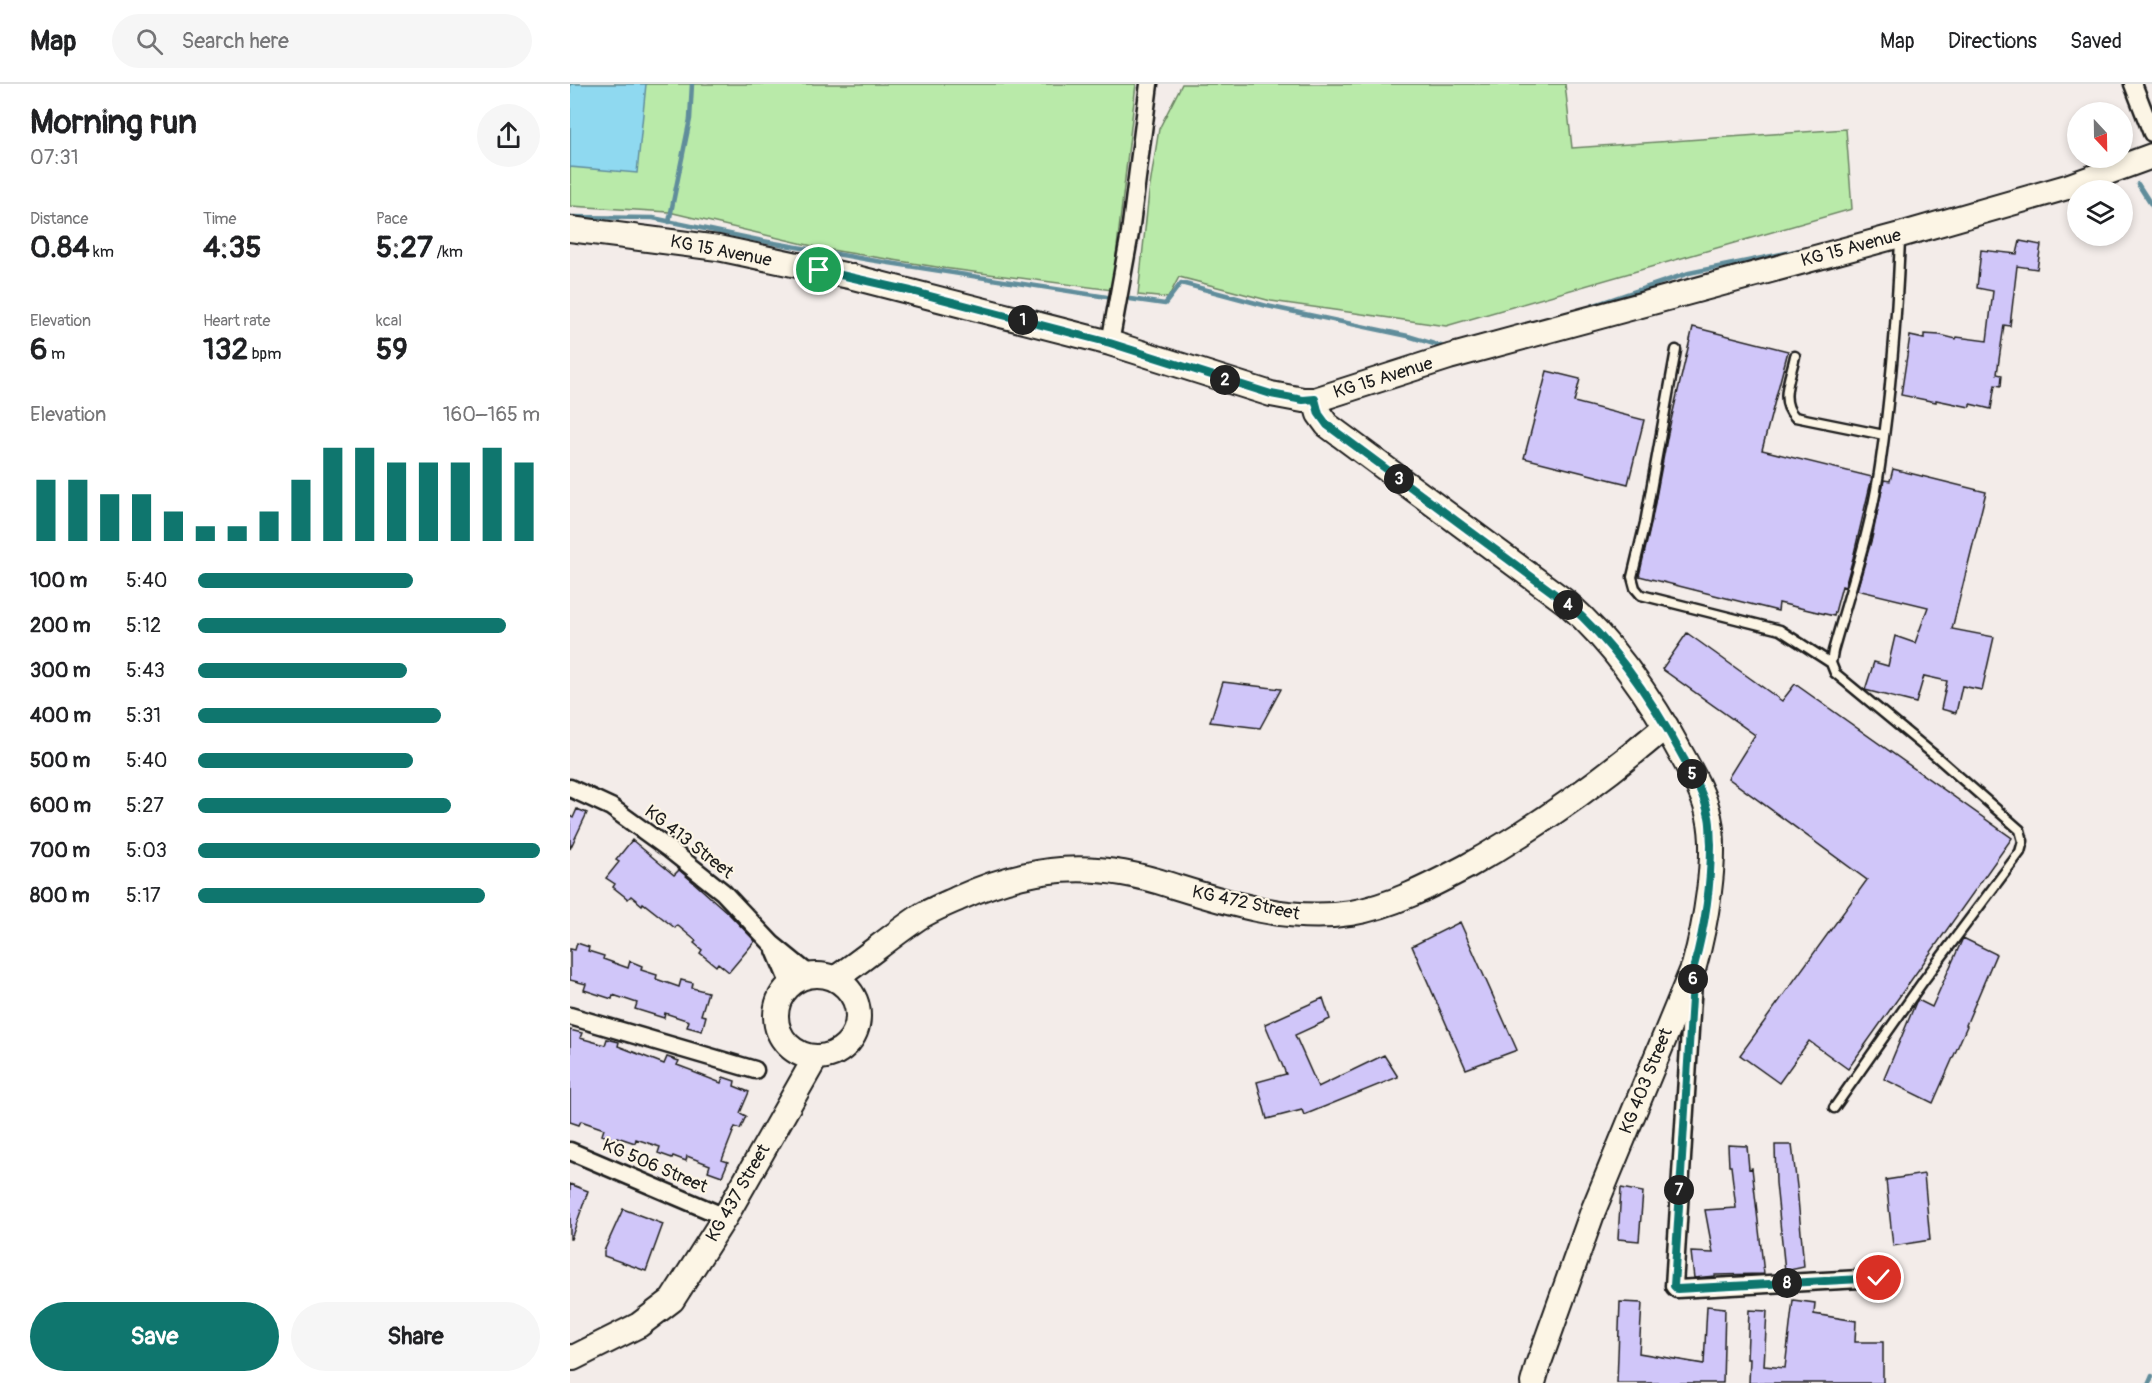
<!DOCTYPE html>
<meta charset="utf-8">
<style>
:root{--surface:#fff;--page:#f6f6f6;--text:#202124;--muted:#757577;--line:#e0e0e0;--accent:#0f766e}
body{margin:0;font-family:Pangolin,sans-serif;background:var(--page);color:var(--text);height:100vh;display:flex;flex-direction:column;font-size:22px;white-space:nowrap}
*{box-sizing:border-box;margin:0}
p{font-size:20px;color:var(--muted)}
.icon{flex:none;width:33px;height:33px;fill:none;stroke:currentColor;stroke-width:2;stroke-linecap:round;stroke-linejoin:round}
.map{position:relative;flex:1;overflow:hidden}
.panel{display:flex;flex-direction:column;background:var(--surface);width:570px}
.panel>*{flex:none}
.needle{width:39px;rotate:158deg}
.buttons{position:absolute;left:1497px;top:18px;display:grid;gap:12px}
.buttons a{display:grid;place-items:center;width:66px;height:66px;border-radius:50%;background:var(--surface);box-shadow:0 3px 9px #0003;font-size:30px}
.pin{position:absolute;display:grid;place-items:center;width:51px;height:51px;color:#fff;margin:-26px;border:3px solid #fff;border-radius:50%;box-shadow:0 2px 6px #0007}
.km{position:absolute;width:30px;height:30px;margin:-15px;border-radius:50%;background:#222;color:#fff;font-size:16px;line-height:30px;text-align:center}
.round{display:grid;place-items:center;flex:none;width:63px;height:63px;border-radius:32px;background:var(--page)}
.summary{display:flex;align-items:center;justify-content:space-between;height:102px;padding:0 30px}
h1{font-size:33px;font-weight:700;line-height:45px}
.figures{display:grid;grid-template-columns:repeat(3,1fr);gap:9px;height:102px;padding:6px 30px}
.figures div{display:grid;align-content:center}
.figures b{font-size:30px;font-weight:700}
.figures small{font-size:16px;font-weight:400}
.figures p{font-size:16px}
.chart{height:168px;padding:12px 30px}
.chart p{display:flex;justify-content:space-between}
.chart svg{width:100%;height:108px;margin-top:6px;stroke:var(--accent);stroke-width:6}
.cta{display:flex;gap:12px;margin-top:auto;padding:12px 30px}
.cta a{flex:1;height:69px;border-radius:36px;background:var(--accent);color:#fff;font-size:24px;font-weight:700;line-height:69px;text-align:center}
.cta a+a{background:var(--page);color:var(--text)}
ul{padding:0 30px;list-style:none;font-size:20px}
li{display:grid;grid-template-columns:96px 72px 1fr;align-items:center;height:45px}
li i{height:15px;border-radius:8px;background:var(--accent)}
header{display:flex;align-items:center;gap:36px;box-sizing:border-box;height:84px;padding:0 30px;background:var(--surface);border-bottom:2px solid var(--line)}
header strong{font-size:28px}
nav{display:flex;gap:33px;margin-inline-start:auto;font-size:21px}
.search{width:420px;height:54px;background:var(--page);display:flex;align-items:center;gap:15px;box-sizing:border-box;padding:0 21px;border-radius:33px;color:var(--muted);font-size:22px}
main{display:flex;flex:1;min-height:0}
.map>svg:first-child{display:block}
.green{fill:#b9eaa9;stroke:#6a8362;stroke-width:1.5}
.water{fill:#8fd9f0;stroke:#618d9b;stroke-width:1.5}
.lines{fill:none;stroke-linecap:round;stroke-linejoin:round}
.stream{stroke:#618d9b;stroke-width:4.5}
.building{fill:#d0c6f9;stroke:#1c1c1c;stroke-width:1.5}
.service-casing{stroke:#1c1c1c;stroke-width:13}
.minor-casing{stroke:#1c1c1c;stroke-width:21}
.secondary-casing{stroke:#1c1c1c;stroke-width:28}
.service{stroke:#fcf5e5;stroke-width:8}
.minor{stroke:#fcf5e5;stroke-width:16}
.secondary{stroke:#fcf5e5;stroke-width:24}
.route-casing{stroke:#fff;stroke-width:12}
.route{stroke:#0f766e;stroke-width:8}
.labels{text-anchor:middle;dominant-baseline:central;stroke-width:4.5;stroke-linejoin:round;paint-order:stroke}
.street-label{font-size:18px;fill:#1c1c1c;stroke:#fcf5e5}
</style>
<header>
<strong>Map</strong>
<div class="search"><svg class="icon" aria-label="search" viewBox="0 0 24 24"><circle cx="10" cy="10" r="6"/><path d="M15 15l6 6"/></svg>Search here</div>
<nav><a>Map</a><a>Directions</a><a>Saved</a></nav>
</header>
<main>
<section class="panel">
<div class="summary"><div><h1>Morning run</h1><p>07:31</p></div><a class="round"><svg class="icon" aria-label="share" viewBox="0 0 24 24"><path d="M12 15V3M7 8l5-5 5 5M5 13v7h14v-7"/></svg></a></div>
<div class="figures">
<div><p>Distance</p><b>0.84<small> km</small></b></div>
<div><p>Time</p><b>4:35</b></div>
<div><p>Pace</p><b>5:27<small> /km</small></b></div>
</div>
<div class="figures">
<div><p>Elevation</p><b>6<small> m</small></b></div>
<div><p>Heart rate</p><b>132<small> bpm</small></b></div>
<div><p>kcal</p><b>59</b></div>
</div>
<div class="chart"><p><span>Elevation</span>160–165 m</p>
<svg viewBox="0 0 160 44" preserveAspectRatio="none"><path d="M5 44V19M15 44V19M25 44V25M35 44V25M45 44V32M55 44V38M65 44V38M75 44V32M85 44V19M95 44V6M105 44V6M115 44V12M125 44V12M135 44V12M145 44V6M155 44V12"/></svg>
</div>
<ul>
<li><b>100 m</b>5:40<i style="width:63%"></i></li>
<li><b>200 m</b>5:12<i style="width:90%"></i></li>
<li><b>300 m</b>5:43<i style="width:61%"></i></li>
<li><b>400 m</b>5:31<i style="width:71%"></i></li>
<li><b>500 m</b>5:40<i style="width:63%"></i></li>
<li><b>600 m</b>5:27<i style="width:74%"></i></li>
<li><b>700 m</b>5:03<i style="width:100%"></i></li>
<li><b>800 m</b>5:17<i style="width:84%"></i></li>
</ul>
<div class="cta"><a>Save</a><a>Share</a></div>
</section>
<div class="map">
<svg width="1582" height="1299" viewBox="0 0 1582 1299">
<rect width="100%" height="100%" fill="#f3ece9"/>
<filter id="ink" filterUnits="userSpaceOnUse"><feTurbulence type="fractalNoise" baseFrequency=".0167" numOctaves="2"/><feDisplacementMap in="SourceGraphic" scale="12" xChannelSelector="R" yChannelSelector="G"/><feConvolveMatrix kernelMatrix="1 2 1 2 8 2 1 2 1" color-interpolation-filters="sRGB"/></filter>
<g filter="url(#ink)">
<path class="green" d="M0 0H566L542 206 373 184 255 165 99 128 0 122Z
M612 0H995L1002 64 1276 45 1282 125 876 242 701 217 609 193 598 214 568 211 579 108 589 45Z"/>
<path class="water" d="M0 0H76L67 89 0 83Z"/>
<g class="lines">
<path class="stream" d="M1568 100 1582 122
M0 133 83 134 193 157 300 176 537 213
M99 138 120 35 122 0
M560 215 595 220 611 199 697 222 838 252 877 264
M1022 222 1119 189 1231 166
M1579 1299 1582 1292"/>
</g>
<path class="building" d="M1450 157 1471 161 1467 185 1447 182 1440 242 1434 241 1427 290 1432 291 1431 302 1425 301 1421 325 1400 320V323L1366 316V318L1331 311 1340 252 1354 255V250L1370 251 1386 255 1387 253 1417 257 1423 207 1407 204 1411 166 1447 170Z
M1123 243 1218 267 1192 366 1302 393 1283 474 1275 503 1272 502 1264 532 1209 519 1208 527 1069 492 1081 440 1098 349Z
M977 287 1010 295 1004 318 1074 336 1058 400 954 374Z
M1323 385 1416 408 1382 545 1424 553 1412 606 1392 602 1386 629 1371 625 1377 597 1354 592 1346 619 1295 606 1304 578 1318 582 1325 552 1345 559 1358 523 1287 506 1302 454 1314 396 1320 397Z
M1117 549 1212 617 1225 600 1442 754 1278 985 1239 957 1209 999 1170 971 1297 796 1158 694 1185 651 1092 585Z
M653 598 711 605 690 644 640 638Z
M7 725 17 729 0 765V732L3 734Z
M62 756 104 791 109 786 122 797 159 830 185 857 159 888 148 879 146 882 130 869 132 866 124 859 126 857 107 841 105 844 73 819 72 821 61 812 58 815 43 803 45 800 36 794 49 778 46 776Z
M890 838 947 966 896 985 842 862Z
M1393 854 1426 870 1396 941 1397 942 1363 1019 1314 995 1346 918 1348 916 1362 923Z
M7 859 19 863 18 867 34 872 33 875 58 884 60 877 72 882 71 886 87 891 86 895 109 903 111 896 123 899 122 904 138 908 131 931 136 932 132 947 117 943 119 937 95 929 94 934 65 925 67 919 43 911 42 915 14 906 16 900 0 896V865L5 866Z
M753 914 760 935 725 951 748 1003 814 971 828 993 734 1031 732 1026 697 1035 687 998 716 990 695 940Z
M0 946 12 949 10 954 35 961 37 955 49 958 48 962 94 980 97 973 109 977 107 981 123 987V988L151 999 153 993 165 997 164 1002 179 1008 170 1029 176 1032 170 1045 165 1043 152 1076 158 1078 152 1092 138 1087 140 1081 117 1072 116 1077 103 1072 102 1074 88 1069 90 1063 66 1055 65 1059 47 1053 46 1056 32 1051 34 1045 11 1037 9 1041 0 1038Z
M1158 1061 1177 1062 1179 1085 1182 1084 1194 1190 1145 1191V1192L1124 1194 1121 1168 1143 1169 1135 1126 1166 1124 1161 1082H1159Z
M1205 1061H1222L1227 1103 1234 1183 1215 1187 1206 1099Z
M1354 1090 1360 1156 1323 1162 1316 1096Z
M0 1100 18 1107 1 1155H0Z
M1051 1104 1073 1108 1069 1157 1048 1155Z
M53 1125 93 1140 76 1187 34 1172V1167Z
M1223 1216 1245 1219 1244 1230 1286 1237 1285 1258H1313V1299H1179L1180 1275H1177L1179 1226 1197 1227 1194 1282 1215 1284Z
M1050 1218 1072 1219 1069 1269 1134 1280 1137 1222 1155 1224 1153 1299H1047Z"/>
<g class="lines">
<g class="service-casing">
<path id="service" d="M1106 266 1075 439 1062 493 1065 504 1071 511 1210 546 1261 579
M1225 272C1221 292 1208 317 1225 333L1314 351
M1264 1024 1354 896 1450 768 1453 757 1450 746 1368 674 1265 589 1261 579 1263 567C1280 506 1301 445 1310 382 1321 307 1327 230 1330 155"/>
</g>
<g class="minor-casing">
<path id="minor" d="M1563 0 1582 49
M540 259 560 149 579 0
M0 704 41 723 99 765 153 808 202 860 240 891
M205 866 220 901
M1123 898 1104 1202 1107 1205 1309 1194
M0 932 185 986
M0 1067 155 1133"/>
</g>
<g class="secondary-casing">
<path id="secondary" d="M0 145 148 164 279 192 540 259 701 310 733 316H745L879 273 1330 151 1497 103 1582 72
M745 316 749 330 757 341 997 519C1045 561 1084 619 1114 675 1124 693 1135 713 1139 733 1148 772 1135 843 1124 882L1023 1127 968 1281 963 1299
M206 932a41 41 0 1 1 82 0a41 41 0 1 1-82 0Z
M266 894C294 875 320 853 348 834 360 826 376 820 389 814 462 781 524 776 600 801 658 819 719 839 781 829 822 822 860 802 896 783 968 743 1034 695 1096 642
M0 1273 3 1274 69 1241 102 1216 155 1133 246 973"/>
</g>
<use href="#service" class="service"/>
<use href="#minor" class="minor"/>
<use href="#secondary" class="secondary"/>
</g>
</g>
<g class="lines" filter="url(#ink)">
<g class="route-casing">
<path id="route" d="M249 186 341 207 540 259 701 310 733 316 745 315 749 330 757 341 997 519C1045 560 1084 619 1114 675 1124 693 1135 713 1139 733 1141 742 1140 751 1141 760 1141 801 1135 842 1124 882L1104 1202 1107 1205 1309 1194"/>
</g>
<use href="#route" class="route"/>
</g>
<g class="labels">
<g class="street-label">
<text transform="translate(1281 164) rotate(-15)">KG 15 Avenue</text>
<text transform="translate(151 167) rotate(11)">KG 15 Avenue</text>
<text transform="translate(813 294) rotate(-17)">KG 15 Avenue</text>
<text transform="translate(119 758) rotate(38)">KG 413 Street</text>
<text transform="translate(676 819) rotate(12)">KG 472 Street</text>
<text transform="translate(1076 997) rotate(-68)">KG 403 Street</text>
<text transform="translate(85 1082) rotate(23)">KG 506 Street</text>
<text transform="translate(168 1109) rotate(-60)">KG 437 Street</text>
</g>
</g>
</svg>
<div class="buttons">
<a><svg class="needle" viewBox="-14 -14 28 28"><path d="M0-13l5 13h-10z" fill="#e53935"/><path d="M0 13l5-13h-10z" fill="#757577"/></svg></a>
<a><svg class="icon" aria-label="layers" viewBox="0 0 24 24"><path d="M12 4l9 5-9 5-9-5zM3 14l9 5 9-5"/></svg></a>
</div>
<div class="pin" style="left:249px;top:186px;background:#1e9e55"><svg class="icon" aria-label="arrive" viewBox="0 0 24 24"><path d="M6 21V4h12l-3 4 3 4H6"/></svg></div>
<div class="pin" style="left:1309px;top:1194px;background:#d93025"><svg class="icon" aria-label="check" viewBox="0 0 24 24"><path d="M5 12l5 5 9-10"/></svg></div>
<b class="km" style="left:453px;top:236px">1</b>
<b class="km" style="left:655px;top:296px">2</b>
<b class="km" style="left:829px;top:395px">3</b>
<b class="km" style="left:998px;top:521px">4</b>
<b class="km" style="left:1122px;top:690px">5</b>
<b class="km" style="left:1123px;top:895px">6</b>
<b class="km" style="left:1109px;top:1106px">7</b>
<b class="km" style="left:1217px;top:1199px">8</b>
</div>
</main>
